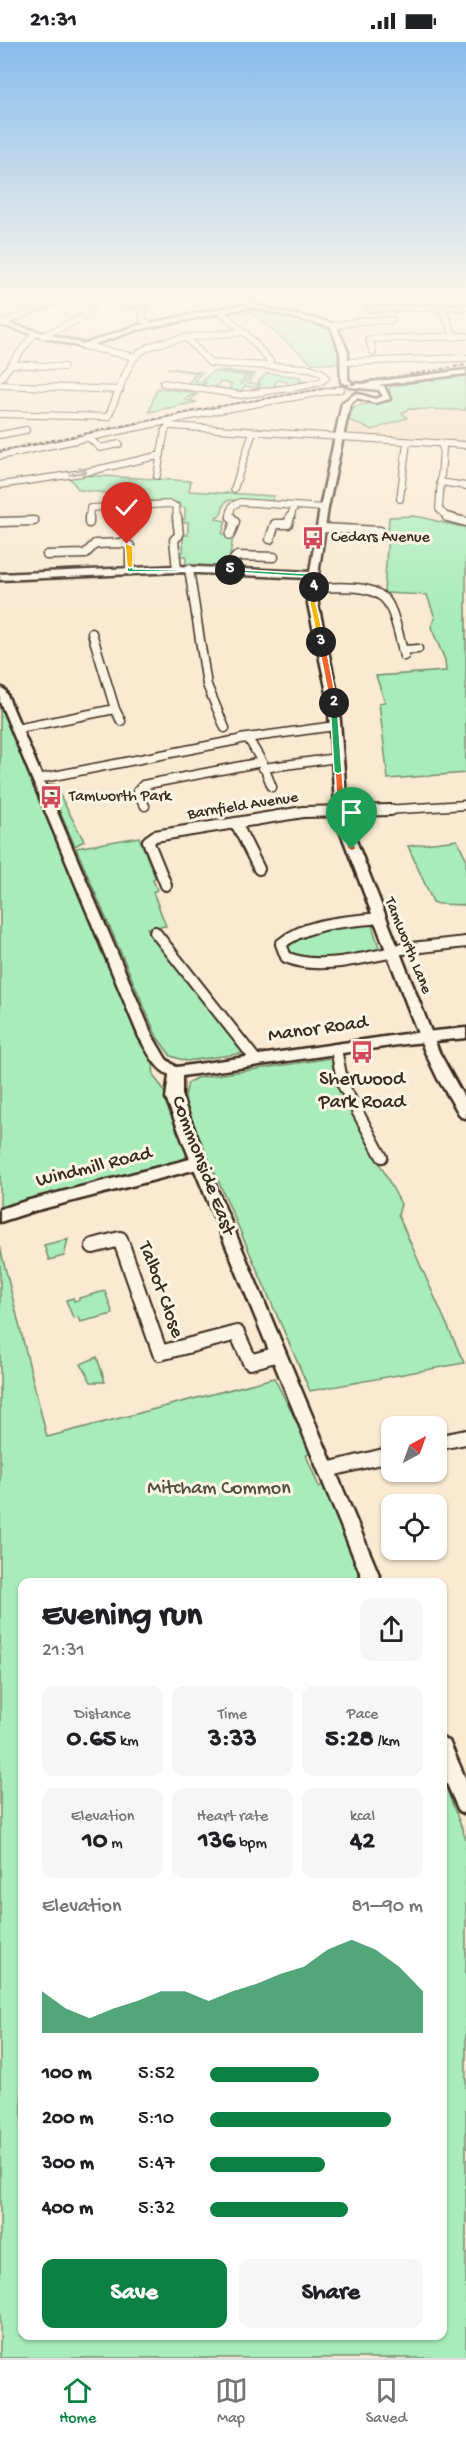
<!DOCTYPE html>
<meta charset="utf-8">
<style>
:root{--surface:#fff;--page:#f6f6f6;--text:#202124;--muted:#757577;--line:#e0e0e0;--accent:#0b8043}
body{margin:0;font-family:"Gochi Hand",sans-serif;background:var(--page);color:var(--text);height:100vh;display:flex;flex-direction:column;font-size:22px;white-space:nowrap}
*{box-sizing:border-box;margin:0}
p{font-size:20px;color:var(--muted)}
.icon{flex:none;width:33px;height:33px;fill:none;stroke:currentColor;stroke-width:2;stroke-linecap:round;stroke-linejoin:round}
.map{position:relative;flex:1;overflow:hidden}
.panel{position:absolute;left:18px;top:1536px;width:429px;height:762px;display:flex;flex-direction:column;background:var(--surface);border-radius:12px;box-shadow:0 2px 4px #0004}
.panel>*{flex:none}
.needle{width:39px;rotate:41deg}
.tools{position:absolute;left:381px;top:1374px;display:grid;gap:12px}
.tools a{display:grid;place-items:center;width:66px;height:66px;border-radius:12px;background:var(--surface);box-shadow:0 2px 4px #0004;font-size:30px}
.pin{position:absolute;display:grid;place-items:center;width:51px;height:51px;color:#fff;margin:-62px -26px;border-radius:50% 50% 50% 0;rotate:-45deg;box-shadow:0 0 6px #0007}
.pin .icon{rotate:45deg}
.km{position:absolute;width:30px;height:30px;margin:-15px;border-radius:50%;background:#222;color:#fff;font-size:16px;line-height:30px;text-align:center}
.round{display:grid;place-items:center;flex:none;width:63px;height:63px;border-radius:12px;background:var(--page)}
.overview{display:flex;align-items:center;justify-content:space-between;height:102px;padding:0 24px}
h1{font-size:33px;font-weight:700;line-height:45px}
.figures{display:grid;grid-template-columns:repeat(3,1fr);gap:9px;height:102px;padding:6px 24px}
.figures div{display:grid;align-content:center;border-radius:12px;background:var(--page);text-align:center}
.figures b{font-size:26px;font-weight:700}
.figures small{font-size:16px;font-weight:400}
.figures p{font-size:16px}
.chart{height:168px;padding:12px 24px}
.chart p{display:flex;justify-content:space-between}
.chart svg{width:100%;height:108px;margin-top:6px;fill:var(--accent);opacity:.7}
.primary-button{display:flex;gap:12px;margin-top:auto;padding:12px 24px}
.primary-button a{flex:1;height:69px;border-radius:12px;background:var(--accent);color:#fff;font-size:24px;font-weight:700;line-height:69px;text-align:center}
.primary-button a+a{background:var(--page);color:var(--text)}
ul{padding:0 24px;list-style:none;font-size:20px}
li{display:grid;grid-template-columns:96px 72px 1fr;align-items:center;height:45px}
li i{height:15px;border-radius:8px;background:var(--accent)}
.status{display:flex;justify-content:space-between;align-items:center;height:42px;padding:0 30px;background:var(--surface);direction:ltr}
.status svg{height:16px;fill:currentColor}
.menu{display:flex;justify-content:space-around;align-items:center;height:84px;border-top:2px solid var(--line);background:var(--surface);font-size:16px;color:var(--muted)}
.menu a{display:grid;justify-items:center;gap:3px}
.menu .selected{color:var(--accent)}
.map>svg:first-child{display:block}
.built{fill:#f3dec0}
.green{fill:#a8edb9;stroke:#728c6c;stroke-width:1.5}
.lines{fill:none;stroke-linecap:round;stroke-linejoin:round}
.minor-far3-casing{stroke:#3b2a1e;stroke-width:8}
.minor-far2-casing{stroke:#3b2a1e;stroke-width:11}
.minor-far1-casing{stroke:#3b2a1e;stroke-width:14}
.minor-casing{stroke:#3b2a1e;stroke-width:18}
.tertiary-casing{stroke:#3b2a1e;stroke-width:5}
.secondary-casing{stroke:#3b2a1e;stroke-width:5}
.minor-far3{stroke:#fcf5e5;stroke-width:6}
.minor-far2{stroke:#fcf5e5;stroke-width:8}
.minor-far1{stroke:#fcf5e5;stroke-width:10}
.minor{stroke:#fcf5e5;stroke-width:14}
.tertiary{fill:#fcf5e5;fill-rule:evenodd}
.secondary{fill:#fcf5e5;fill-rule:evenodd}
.rail{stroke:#3b2a1e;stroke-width:2;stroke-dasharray:4.5 2;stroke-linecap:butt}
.oneway{stroke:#9c9082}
.split-1{fill:#f0652b;stroke:#fff;stroke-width:1.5}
.split-2{fill:#22a559;stroke:#fff;stroke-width:1.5}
.split-3{fill:#f0652b;stroke:#fff;stroke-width:1.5}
.split-4{fill:#f5b400;stroke:#fff;stroke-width:1.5}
.split-5{fill:#22a559;stroke:#fff;stroke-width:1.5}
.split-6{fill:#22a559;stroke:#fff;stroke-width:1.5}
.split-7{fill:#f5b400;stroke:#fff;stroke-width:1.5}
.labels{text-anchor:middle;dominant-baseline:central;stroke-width:6;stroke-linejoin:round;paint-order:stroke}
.far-poi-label{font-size:16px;fill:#3b2a1e;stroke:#fcf5e5;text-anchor:start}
.far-street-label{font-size:16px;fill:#3b2a1e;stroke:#fcf5e5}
.street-label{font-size:20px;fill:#3b2a1e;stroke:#fcf5e5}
.poi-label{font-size:20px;fill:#3b2a1e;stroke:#fcf5e5}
.park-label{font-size:20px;fill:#51513d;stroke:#fcf5e5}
</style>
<div class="status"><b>21:31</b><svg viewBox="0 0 49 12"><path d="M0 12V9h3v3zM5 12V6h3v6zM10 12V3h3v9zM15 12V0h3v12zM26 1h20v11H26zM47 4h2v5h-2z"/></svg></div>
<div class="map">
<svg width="466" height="2316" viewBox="0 0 466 2316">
<rect width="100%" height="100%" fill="#f9ead1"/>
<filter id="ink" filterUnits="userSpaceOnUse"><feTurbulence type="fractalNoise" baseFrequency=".0167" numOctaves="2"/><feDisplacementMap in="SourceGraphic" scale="12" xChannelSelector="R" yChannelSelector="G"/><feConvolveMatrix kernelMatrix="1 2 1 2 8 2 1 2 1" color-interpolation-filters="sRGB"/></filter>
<g filter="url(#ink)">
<path class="built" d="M466 332V400L361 395V392L346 389 352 366 388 359 392 356 389 346 392 344Z"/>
<path class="green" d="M248 268 303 275 328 283C337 292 338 310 341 322L312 321Z
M167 326 202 330 194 339 201 340 213 329 247 334 240 341 243 342 251 333 220 328 255 332 248 341 259 342 255 346 245 344 241 349 250 350 228 348 232 342 220 340 216 345 226 347 202 344 206 340 205 339 201 344 187 342 197 331Z
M267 331 301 335 299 339 311 340 288 344 287 340 278 338 274 343 286 345 255 350 261 342 258 340Z
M466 332V368L409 367 402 371 407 376 372 388 349 378 353 365 391 357 389 346 392 344Z
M157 346 198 351 191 358 195 351 184 358 197 360 149 370Z
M83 433 191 439 189 449 274 454 271 461 230 458 225 460 220 474H217L216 477 226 479 222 492 233 494 229 520 232 525 186 524V514H180L179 510H183V493H188V480H182V477H185V466L180 465 179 461H169V459H149V462L111 461V459H107V451L79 448 69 435Z
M413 474C432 476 448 484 466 485V731L388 737 379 661 385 660 376 634 446 629 445 618 431 585 435 576 427 553 384 551 389 475Z
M0 661 153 1023 154 1035 162 1045 188 1111 183 1119 0 1168Z
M54 742 84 799 75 804 48 743Z
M139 795 155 835 153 838 157 848 153 850 166 884 147 886 245 1011 186 1019 171 1014 157 995 76 806Z
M457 798 466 816V863L438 862 433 860 408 804Z
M371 881 380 908C350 913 322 919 291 913L286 903 320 887Z
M332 1016 334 1035 401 1162 398 1173 464 1321 310 1349 187 1067 185 1054 188 1041 196 1036Z
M68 1197 64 1214 49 1218 44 1203Z
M0 1205 47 1395 274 1336 313 1411 306 1413 319 1445 323 1442 363 1540H22V2294H442L443 1738 466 1797V2316H0Z
M105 1249 113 1272 80 1280 78 1275 73 1276 66 1258 73 1256 74 1259 79 1258V1256Z
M97 1315 105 1340H91L81 1322Z"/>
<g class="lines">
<g class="minor-far3-casing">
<path id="minor-far3" d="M142 252 143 278 149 282
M107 261 142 262
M441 265 455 295
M369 267 466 265
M221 270 247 293 270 319 269 322
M2 281 74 252
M334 284 359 279 391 278
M43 294 92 271
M84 304 135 315
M373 310 369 297 466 294
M346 320 466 316
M12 322 64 325
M0 337 34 292
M163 341 241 353 303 344 320 340 326 336 321 330 310 326 210 321 188 298
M0 343 120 348
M0 372 108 375C115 360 125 327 135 315 152 294 217 293 243 290
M171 384 466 403
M0 393 26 388
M88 395 100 406 119 402
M441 403 443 406 439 467 447 475 453 477
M0 414 220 368 341 347
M157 434 165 388 170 383
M440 440 466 444
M0 443 82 431 161 413
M234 447 253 390
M400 457 407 400
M89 477 90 466 171 462 176 465 177 477
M233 477 230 473 232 464 240 460 324 466
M290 477 294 464"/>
</g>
<g class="minor-far2-casing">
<path id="minor-far2" d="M447 475 466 480
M0 480 34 479
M89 481V475
M321 486 380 489
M230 493 235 480 231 475
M270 497 275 482H288L290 475
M47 513 85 512 95 502 123 501 130 504V529
M177 527 174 498 179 493 177 475
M189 527 207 643 225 686
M236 529 234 517 237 514 274 515
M313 546C335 546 379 539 390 565 397 580 400 598 404 614
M403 608 418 607
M115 667 121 679
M16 687 115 667 92 591
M248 696 262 720 272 745
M240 697 335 684
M263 726 337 716
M38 737 238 698
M145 764 137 750 143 743 262 720
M368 769 466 763"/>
</g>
<g class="minor-far1-casing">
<path id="minor-far1" d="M236 781 259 827
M166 843 148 799 155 794 303 770 391 768
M379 876C347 880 307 880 281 902L286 915C317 929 362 916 394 910
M155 890 256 1018
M393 908 466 900
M336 1007 343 1043 382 1115"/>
</g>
<g class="minor-casing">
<path id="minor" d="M93 1204 120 1197 160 1311 237 1291 250 1320 278 1312
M436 1401 466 1395
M327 1428 392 1412"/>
</g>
<g class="tertiary-casing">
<path id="tertiary" d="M236 252H243C259 273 311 272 336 283L348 310V337L352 341 368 342 371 340 466 328V332L378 343 384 344 390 357 375 361 357 356 350 362 328 466 318 533V562L338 655 348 778 439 1010 466 1059V1076L461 1075 438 1037 425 1010 336 778 328 655 308 562V536L177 530 0 538V532L177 524 310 530 320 466 342 361 356 351 375 357 383 354 379 348 350 345 341 340 340 310 331 285 251 265 137 288 84 306 0 283V279L84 302 135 284 245 262Z
M0 645 5 648 153 995 166 1017 182 1030 180 1033C160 1039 147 1008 139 995L0 660Z
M199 1116 204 1117 206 1121 382 1540H364L192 1121 194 1117Z
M442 1696 449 1699 466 1738V1772L459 1769 442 1731Z"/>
</g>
<g class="secondary-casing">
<path id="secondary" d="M466 986V996L405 1002 182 1034V1056L207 1121 205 1125 34 1169 0 1180V1167L26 1159 190 1117 166 1056 170 1026 405 992Z"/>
</g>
<use href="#minor-far3" class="minor-far3"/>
<use href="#minor-far2" class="minor-far2"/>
<use href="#minor-far1" class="minor-far1"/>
<use href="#minor" class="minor"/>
<use href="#tertiary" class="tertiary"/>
<use href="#secondary" class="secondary"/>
<path class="rail" d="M0 409 209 366 466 323"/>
</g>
<defs><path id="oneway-shaft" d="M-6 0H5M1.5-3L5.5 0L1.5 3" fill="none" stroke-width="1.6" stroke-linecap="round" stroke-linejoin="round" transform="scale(1.5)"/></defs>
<use class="oneway" href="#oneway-shaft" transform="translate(78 431) rotate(-10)"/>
</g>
<linearGradient id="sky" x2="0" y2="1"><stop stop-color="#88bced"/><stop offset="0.44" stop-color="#fcf6ea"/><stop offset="1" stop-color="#fcf6ea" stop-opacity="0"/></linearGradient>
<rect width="466" height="577" fill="url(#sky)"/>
<path class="split-1" d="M335 728 342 730 346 778 356 807 352 809 348 807 338 778Z"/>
<path class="split-2" d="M334 659 337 661 342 730 338 732 334 730 330 661Z"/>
<path class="split-3" d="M321 598 325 600 337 661 334 663 330 661 318 600Z"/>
<path class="split-4" d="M311 544 317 545 316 562 325 600 321 602 318 600 310 562Z"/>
<path class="split-5" d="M228 527 313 532 316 533 317 545 314 547 310 545V535L230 530Z"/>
<path class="split-6" d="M128 523H132L133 527 233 528 130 530 127 529Z"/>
<path class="split-7" d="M125 501 133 504V524L130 526 127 524Z"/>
<defs>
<g id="bus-bare" transform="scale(1.8)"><path d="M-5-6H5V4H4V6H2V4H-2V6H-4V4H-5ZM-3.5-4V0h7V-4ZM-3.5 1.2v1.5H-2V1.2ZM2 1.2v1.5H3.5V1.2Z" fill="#d1495b" stroke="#fcf5e5" stroke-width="2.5" paint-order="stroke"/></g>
</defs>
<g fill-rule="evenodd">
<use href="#bus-bare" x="313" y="496"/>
<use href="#bus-bare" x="51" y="755"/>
<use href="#bus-bare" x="362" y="1010"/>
</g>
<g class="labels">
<g class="far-poi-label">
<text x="331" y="496">Cedars Avenue</text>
<text x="69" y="755">Tamworth Park</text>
</g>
<g class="far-street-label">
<text transform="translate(243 765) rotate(-9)">Barnfield Avenue</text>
<text transform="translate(407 904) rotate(68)">Tamworth Lane</text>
</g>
<g class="street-label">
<text transform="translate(318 988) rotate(-8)">Manor Road</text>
<text transform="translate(202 1124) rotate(69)">Commonside East</text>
<text transform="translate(94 1126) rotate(-14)">Windmill Road</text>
<text transform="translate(160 1248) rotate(70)">Talbot Close</text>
</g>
<g class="poi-label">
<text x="362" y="1038">Sherwood<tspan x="362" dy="23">Park Road</tspan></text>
</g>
<g class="park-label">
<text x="219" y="1447">Mitcham Common</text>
</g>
</g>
</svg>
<div class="tools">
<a><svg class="needle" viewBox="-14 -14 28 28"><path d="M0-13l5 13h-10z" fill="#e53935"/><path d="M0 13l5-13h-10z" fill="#757577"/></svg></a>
<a><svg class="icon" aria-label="locate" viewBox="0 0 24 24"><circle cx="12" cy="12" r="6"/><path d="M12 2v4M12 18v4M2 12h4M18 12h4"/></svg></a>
</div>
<div class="pin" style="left:352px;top:807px;background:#1e9e55"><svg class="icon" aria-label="arrive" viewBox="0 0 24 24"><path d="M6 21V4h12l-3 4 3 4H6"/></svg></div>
<div class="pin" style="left:127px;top:502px;background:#d93025"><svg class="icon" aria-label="check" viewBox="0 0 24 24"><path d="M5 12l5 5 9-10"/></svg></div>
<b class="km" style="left:334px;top:661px">2</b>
<b class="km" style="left:321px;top:600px">3</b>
<b class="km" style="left:314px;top:545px">4</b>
<b class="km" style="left:230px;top:528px">5</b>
<section class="panel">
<div class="overview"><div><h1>Evening run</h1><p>21:31</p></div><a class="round"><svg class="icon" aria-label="share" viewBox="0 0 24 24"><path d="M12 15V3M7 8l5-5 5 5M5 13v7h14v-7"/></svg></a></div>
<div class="figures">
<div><p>Distance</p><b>0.65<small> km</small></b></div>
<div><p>Time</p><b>3:33</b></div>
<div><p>Pace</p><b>5:28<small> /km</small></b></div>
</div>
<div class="figures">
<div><p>Elevation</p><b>10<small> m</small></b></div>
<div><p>Heart rate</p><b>136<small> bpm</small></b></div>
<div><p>kcal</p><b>42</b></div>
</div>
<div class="chart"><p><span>Elevation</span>81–90 m</p>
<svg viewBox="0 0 160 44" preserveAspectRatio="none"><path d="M0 44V27L10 34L20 38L30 34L40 31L50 27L60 27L70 31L80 27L90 24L100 20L110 17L120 10L130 6L140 10L150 17L160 27V44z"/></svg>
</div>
<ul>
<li><b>100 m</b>5:52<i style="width:51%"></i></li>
<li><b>200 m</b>5:10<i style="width:85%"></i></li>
<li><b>300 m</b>5:47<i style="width:54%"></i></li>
<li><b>400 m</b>5:32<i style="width:65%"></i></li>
</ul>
<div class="primary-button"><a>Save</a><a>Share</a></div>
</section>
</div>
<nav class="menu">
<a class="selected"><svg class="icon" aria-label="home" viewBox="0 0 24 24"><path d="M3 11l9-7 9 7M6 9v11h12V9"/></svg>Home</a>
<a><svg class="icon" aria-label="map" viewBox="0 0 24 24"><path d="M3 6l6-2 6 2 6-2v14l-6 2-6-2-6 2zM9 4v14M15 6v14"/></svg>Map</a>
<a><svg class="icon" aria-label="saved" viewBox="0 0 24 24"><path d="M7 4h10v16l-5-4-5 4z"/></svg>Saved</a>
</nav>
